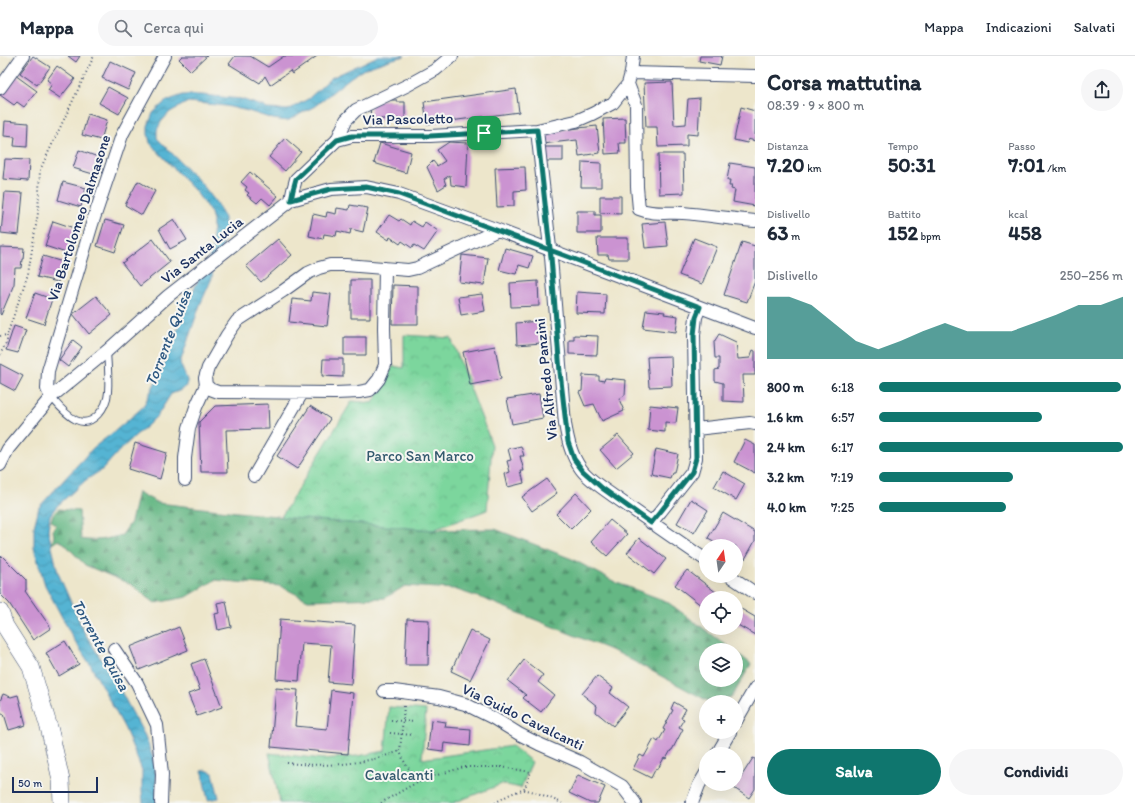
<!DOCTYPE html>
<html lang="it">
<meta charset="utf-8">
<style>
:root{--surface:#fff;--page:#f6f6f7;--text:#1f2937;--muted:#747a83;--line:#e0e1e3;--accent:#0f766e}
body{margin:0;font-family:Itim,sans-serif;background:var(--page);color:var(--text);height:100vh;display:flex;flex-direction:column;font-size:15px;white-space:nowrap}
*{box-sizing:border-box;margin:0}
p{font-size:13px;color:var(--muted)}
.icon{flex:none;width:22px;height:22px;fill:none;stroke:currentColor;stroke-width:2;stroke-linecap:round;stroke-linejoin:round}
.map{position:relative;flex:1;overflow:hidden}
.sheet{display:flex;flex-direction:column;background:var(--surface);width:380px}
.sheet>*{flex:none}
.needle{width:26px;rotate:13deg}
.buttons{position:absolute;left:699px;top:483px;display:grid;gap:8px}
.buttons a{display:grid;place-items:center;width:44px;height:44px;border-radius:50%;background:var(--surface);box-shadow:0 4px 16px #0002;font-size:20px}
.scale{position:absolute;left:12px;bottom:10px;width:86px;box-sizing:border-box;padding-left:4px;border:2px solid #1b2f5e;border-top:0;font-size:11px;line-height:14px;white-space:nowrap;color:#1b2f5e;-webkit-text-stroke:3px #f6f6f2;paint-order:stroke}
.pin{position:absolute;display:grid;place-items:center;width:34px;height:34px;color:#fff;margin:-17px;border-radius:8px;box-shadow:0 2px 6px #0006}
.round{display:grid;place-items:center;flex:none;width:42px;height:42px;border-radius:21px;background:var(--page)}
.head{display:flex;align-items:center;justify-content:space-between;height:68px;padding:0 12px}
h1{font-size:22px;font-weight:700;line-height:30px}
.stats{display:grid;grid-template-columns:repeat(3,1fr);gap:6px;height:68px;padding:4px 12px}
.stats div{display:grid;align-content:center}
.stats b{font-size:20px;font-weight:700}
.stats small{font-size:11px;font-weight:400}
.stats p{font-size:11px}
.chart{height:112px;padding:8px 12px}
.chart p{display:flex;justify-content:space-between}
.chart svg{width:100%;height:72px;margin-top:4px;fill:var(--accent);opacity:.7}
.primary-button{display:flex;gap:8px;margin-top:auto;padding:8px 12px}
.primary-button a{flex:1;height:46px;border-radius:24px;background:var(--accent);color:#fff;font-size:16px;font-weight:700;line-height:46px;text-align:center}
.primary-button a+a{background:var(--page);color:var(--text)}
ul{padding:0 12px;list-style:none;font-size:13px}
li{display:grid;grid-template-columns:64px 48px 1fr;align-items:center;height:30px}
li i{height:10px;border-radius:5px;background:var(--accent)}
header{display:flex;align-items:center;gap:24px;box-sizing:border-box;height:56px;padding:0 20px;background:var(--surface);border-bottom:1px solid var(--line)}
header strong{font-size:19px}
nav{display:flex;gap:22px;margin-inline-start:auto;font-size:14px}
.search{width:280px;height:36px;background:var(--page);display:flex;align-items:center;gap:10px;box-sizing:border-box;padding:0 14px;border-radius:22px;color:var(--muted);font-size:15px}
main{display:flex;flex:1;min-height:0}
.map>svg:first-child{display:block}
.forest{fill:url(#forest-firs);stroke:#407371}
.park{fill:url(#park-crowns);stroke:#4c827e}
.water{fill:url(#water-waves);stroke:#387298}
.building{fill:#cb93d1}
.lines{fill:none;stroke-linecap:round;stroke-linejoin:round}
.service-casing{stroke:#3a4a6e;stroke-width:8}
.minor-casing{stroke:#3a4a6e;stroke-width:14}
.secondary-casing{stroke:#3a4a6e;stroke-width:18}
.path{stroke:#3a4a6e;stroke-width:2;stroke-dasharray:1 3;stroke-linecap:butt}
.service{stroke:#fff;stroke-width:6}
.minor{stroke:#fff;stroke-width:12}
.secondary{stroke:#fff;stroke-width:17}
.route-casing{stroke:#fff;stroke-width:8}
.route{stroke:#0f766e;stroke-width:5}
.labels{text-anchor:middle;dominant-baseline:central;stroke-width:4;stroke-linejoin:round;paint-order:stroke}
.street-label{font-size:15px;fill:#1b2f5e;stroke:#f6f6f2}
.park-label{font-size:15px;fill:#33596e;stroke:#f6f6f2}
.water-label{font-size:16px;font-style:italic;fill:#2c5781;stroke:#f6f6f2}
</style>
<header>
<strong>Mappa</strong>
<div class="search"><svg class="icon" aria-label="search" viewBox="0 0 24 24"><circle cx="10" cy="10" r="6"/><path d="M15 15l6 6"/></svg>Cerca qui</div>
<nav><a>Mappa</a><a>Indicazioni</a><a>Salvati</a></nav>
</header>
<main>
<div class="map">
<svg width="755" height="747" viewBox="0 0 755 747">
<defs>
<pattern id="forest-firs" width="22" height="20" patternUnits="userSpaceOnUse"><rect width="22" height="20" fill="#65b784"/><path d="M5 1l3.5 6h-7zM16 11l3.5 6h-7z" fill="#52956f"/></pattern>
<pattern id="park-crowns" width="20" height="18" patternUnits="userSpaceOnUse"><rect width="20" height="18" fill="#7cd69d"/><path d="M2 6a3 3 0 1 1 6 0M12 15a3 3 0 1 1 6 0" fill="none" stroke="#6bb88a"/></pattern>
<pattern id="water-waves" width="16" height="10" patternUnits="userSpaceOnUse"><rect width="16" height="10" fill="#55b4d3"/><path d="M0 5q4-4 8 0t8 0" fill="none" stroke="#4693ae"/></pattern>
</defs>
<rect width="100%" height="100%" fill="#f6f6f2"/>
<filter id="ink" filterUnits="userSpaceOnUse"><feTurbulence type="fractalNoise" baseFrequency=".025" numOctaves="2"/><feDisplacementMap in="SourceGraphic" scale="8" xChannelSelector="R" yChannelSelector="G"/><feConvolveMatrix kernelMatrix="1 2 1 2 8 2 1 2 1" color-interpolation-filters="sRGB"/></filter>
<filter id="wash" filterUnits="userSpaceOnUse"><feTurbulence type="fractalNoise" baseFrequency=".012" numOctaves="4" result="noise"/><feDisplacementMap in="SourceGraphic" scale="16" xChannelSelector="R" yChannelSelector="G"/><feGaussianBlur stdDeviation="0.9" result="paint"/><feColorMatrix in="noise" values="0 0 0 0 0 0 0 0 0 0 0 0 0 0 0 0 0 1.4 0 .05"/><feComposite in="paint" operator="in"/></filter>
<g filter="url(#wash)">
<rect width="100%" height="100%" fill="#ede6cb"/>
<path class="forest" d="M138 436 158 447 237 456 316 464 433 474 495 473 572 503 617 527 666 545 733 594H706V624H736V596L751 608 732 641 708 645 618 597 484 543 454 533 405 530 385 542 308 544 280 530 215 524 187 541 155 547 130 528 85 509 64 487 58 484 52 488 54 480 53 474 56 469 51 465 53 458 58 453 79 455 81 483C94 486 108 483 122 479L131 466Z"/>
<path class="park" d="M404 279 451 282 492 389 487 454 433 474 281 461 352 345 373 347 393 310 404 312Z
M389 651 426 654 422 703 512 690 532 706 521 732 502 728 453 747H280L269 697 323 703 358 700 385 695Z"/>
<path class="water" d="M378 0H405L393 3 366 12 351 21 315 50 287 65 273 63 248 55 226 50 188 46 170 56 161 66 157 74V82L202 128 215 145 223 159 226 171 222 191 213 212 212 222 200 249 180 307 187 324V330L179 335 171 338 157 360 148 369 136 379 118 396 103 413 86 424 57 450 50 459 48 474 58 517 84 576 118 630 145 680 153 702 156 719 157 747H143L142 735V714L125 673 91 610 73 582 45 529 34 492V471L39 451 93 392 115 375 143 351 163 311 188 245 212 195 213 165 211 157 196 136 150 87 148 78V70L153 57 166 45 183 39H202L241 43 265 51 266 53 288 54 308 43 331 22Z
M206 714 213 717 219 742 208 744 203 721 204 720 202 715Z"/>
<g id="blocks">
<path class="building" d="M33 0 50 11 37 29 20 17Z
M68 0H80L76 6Z
M182 0H207L191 15 179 3Z
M235 0H250L268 11 284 0H317L292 18 290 15 270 29 265 20 260 27 229 8Z
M700 0H722L720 9 699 5Z
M110 5 136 17 128 34 102 22Z
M57 10 75 23 60 42 48 34 52 28 47 24Z
M15 19 37 35 24 51 17 46 14 49 0 39Z
M672 26 674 69 686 68 688 43 700 42 698 79 687 78V90L658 91 657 71H646L644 27Z
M108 31 128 42 119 58 99 47Z
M516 33 519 56 427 68 424 46Z
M380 44H397V46H405V63H370L371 47Z
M741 51 755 55V85L748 83 747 87 734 84Z
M88 58 107 64 101 84 82 79Z
M625 62 626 87H619L620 97 605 98 603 63Z
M5 65 28 67 27 91 14 90 15 81 4 80Z
M597 70 600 97 579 100 577 84 542 88 541 76Z
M285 82 301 96 285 115 269 101Z
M449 86 468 87 466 131 451 129 450 119 444 123 446 129 438 134 427 111 433 105 437 110 445 105 437 94Z
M380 87 411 96 406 117 374 107Z
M544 91H563V105H544Z
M79 94 98 101 93 118 73 112Z
M658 98H683L684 137 659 138Z
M5 103 29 104 28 125 3 123Z
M582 106 601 107V131H581Z
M730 107 755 111V150L733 146 735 134 731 133 732 130H729L730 124H727Z
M525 111 526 134 514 135V150L497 151 495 112Z
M250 116 278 140 270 149 262 142 257 147 247 139 249 137 245 134 247 131 241 126Z
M138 125 155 135 142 159 125 149Z
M63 126 86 132 81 151 58 144Z
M5 136 23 137 19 179 1 177Z
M600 140H621V158L600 157Z
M350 149 368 152 363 176 351 173 350 178 337 175 336 180 324 178 323 183 309 180 313 158 326 161 327 156 336 158 337 152 349 154Z
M577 155H595V159H601V177H577Z
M389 159 399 165 401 163 410 169 412 165 422 171 425 166 438 175 424 195 414 189 412 192 402 185 400 188 390 181 389 184 377 176Z
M174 163 187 184 170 193 159 173Z
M105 164 124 169 115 196 97 190Z
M53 165 77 173 69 198 45 190Z
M665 166 668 190 645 192 642 168Z
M597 182H628V203H609L608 199H598Z
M694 182 717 191 702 228 679 219Z
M153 183 170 206 140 230 122 207Z
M278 183 292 199 261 226 246 210Z
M742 186 755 190V225L747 246 724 239Z
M0 191 24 192 23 203H22L21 212H15L14 228 1 259 0 258Z
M505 192 533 200 529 212 519 209 516 218 499 214Z
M462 199 488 202 484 229 459 226Z
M43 200 63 206 58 226 37 221Z
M351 224H370V262H351Z
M538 225 539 250 511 251 510 227Z
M393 229 418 230V268H392Z
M312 236 331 238 327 270 289 266 292 243 311 245Z
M577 236 606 238 605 258 576 257Z
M35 237 52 243 44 268 26 262Z
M482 238 485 255 461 259 458 241Z
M96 240 112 259 89 278 73 258Z
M646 254 665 256 664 258 678 260 676 276 643 272Z
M539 265 541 287 517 289 516 267Z
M14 270 26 274 18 297 6 294Z
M719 278 736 286 738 303 750 302 753 294 755 295V319H743L744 346 723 345V327L715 325V314L719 313V302H715L714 286Z
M574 279 598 280 597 299 569 298V284H574Z
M344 281H366V299H344Z
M73 284 82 291 68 311 59 304Z
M495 290 501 323 470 329 463 296Z
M671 300 672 330 649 331 647 301Z
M323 303H343V321L322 320Z
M0 308 23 320 15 335 0 327Z
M583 319 599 320V324L604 325 605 322 626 324 625 339 619 343 624 355 602 365 594 348 585 350 579 336 582 335Z
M539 338 543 362 512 368 507 343Z
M268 348 269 373 226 374 228 416H201L199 366 215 350Z
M650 349 678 352 676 367 665 366V376L648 374Z
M310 350 330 363 297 413 277 400Z
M618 379 634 397 616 412 600 394Z
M745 384 755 389V417L734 406Z
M135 387 167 397 160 423 128 413Z
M521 390 524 400H520L524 415H521L524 427 508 431 505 418 510 416 507 405 511 404 508 393Z
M656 393 678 398 674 417H672L670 422 651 418Z
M723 415 745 428 736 444 714 431Z
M547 423 557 437 532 455 522 441Z
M576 437 591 453 571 473 556 458Z
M691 443 708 454 694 477 677 467Z
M723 457 755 476V485L745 503 736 498V490H723L708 482Z
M610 464 627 478 607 500 591 486Z
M639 482 666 503 654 518 627 497Z
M2 500 26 524V534L25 535 51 572 33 584 9 547 0 538V502Z
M687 514 717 537 714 542H706V553L675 529Z
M226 545 231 571 218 574 215 558 219 557 217 547Z
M736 550 755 561V579L736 568Z
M280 563 355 569 351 628 328 626 331 589 302 587 299 625 276 623Z
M407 563 429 564 428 609H405Z
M179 571 188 594 139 614 130 591Z
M470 574 490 584 470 624 451 615Z
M65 585 79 608 59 620 46 597Z
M204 603 222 651 197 660 188 638 200 634 191 608Z
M524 604 543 619 538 626 554 639 541 656 523 642 526 639 508 625Z
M597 620 613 632 610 637 628 651 613 670 596 656 597 650 582 638Z
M276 632 298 634 295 670 327 673 331 634 353 637 348 698 271 691Z
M3 638 11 641 18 639 26 669 9 674 4 658 0 656V645Z
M674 646 686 653 681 662 684 663 679 671 683 673 672 694H671L666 703 664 702 658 713 656 712 651 722 633 713 640 699 644 701 654 683 658 686 665 674 663 673 673 654 671 653Z
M431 664 446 666 445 671 471 673 470 690 444 687 443 695 428 693Z
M753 702 755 703V733L749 742 734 732Z
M578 719 605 731 598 747H590L569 737Z"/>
</g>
</g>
<g filter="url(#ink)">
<use href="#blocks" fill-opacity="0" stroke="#3a4a6e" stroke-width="1"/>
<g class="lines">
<g class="service-casing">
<path id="service" d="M51 341C58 349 66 359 76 364 93 372 107 351 108 336 109 323 108 309 107 296"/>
</g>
<g class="minor-casing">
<path id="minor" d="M631 17 755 20
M628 28 636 49 637 131 639 153C653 159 668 156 683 157 707 159 731 163 755 165
M0 32 23 0
M537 74 551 201 565 368C568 385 571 399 581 413 588 423 605 434 615 441 645 462 675 483 706 504
M337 84 346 64 356 54 408 29 435 14 452 0
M291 144 293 134 296 123 337 84 352 80H430L537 74 576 65 592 58 613 47 628 28 631 17 633 0
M206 329 210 333 218 336 335 337 359 336 370 334 379 323 385 309 384 272 385 212
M51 341 47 333 48 315 92 168 122 79 165 0
M696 373 750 367 755 368
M0 409 8 393 51 341 107 295 168 240 291 144 331 133 366 131 399 138 498 174 755 272
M254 420 302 337
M185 424V402L189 372 196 351 206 329 205 322 208 312 227 279 237 265 283 235 308 217 319 212 330 209H346L408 214 417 212 498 174
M651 467 661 455 692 416 696 402 694 279 696 261 700 251
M730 520 755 537
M114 593 137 627 157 669 162 718 161 747
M384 635H394L439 641 465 648 493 662 519 678 539 688 580 706 622 730 635 747
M736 665 755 632
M717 698 730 676
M692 747 699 729 706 717"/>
</g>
<g class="secondary-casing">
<path id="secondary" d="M0 556 5 570 31 611 50 675 61 724 62 747"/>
</g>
<path class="path" d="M0 280 7 279 28 218 38 157 40 114 94 0
M0 299 7 285V280
M404 650 400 695C405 710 410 717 425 724
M391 664 414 666
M390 677 413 679
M287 707C329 711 361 709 400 695
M381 747 410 730 434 720 464 711H501L531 716 524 734
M495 747C503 742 514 735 524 734 531 733 554 744 562 747"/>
<use href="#service" class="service"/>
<use href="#minor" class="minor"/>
<use href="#secondary" class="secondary"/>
</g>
</g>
<g class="lines" filter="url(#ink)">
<g class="route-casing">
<path id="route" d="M484 77 430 80H352L337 84 296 123 293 134 291 144 331 133 366 131 399 138 566 200 700 251 696 261 694 279 696 402 692 416 661 455 651 467 602 432 583 415 574 403 568 386 560 316 551 201 549 184 537 74 484 77"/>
</g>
<use href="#route" class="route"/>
</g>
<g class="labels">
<g class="street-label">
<text transform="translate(408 63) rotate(-1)">Via Pascoletto</text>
<text transform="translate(79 162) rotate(-72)">Via Bartolomeo Dalmasone</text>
<text transform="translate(202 194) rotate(-38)">Via Santa Lucia</text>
<text transform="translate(546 323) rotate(-96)">Via Alfredo Panzini</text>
<text transform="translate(523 661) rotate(26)">Via Guido Cavalcanti</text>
</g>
<g class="park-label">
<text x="420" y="400">Parco San Marco</text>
<text x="399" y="719">Cavalcanti</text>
</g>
<g class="water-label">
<text transform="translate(168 282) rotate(-69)">Torrente Quisa</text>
<text transform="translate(101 589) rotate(61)">Torrente Quisa</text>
</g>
</g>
</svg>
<div class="buttons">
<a><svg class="needle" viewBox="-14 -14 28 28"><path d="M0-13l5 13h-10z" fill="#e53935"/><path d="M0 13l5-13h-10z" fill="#747a83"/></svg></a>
<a><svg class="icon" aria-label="locate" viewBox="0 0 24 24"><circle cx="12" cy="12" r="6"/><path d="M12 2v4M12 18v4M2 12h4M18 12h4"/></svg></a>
<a><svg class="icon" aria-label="layers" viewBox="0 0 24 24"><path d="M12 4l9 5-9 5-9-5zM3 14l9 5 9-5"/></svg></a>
<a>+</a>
<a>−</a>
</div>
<div class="scale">50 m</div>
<div class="pin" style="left:484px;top:77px;background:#1e9e55"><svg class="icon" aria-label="arrive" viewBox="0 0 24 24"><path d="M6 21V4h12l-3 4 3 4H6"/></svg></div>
</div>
<section class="sheet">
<div class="head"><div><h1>Corsa mattutina</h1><p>08:39 · 9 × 800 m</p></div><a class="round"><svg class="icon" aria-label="share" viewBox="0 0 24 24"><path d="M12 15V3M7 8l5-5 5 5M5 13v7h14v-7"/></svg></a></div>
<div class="stats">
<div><p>Distanza</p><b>7.20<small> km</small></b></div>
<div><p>Tempo</p><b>50:31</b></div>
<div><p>Passo</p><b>7:01<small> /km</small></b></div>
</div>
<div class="stats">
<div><p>Dislivello</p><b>63<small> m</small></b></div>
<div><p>Battito</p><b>152<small> bpm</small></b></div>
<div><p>kcal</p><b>458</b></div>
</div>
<div class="chart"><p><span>Dislivello</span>250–256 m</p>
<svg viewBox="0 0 160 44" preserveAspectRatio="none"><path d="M0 44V6L10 6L20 11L30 22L40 33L50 38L60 33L70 27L80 22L90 27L100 27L110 27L120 22L130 17L140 11L150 11L160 6V44z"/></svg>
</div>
<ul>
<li><b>800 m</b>6:18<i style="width:99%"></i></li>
<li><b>1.6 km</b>6:57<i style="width:67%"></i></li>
<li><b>2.4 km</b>6:17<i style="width:100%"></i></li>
<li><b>3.2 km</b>7:19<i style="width:55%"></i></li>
<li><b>4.0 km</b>7:25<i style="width:52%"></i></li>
</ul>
<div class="primary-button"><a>Salva</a><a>Condividi</a></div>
</section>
</main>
